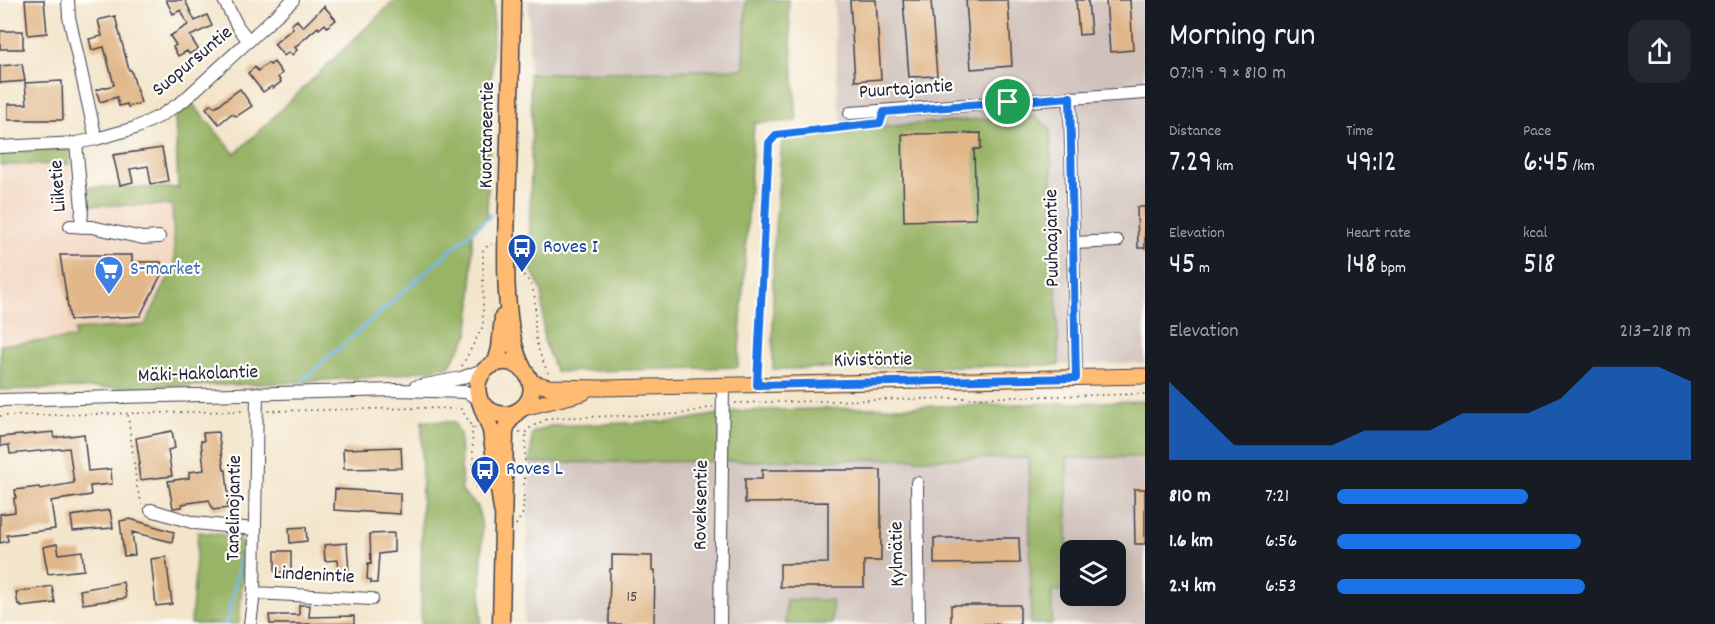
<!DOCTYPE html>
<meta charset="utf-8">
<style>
:root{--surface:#171b24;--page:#242831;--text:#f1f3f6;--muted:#9ea1a6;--accent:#1a73e8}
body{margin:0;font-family:Dekko,sans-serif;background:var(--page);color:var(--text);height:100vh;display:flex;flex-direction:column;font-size:22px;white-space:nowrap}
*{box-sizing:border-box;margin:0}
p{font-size:20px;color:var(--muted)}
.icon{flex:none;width:33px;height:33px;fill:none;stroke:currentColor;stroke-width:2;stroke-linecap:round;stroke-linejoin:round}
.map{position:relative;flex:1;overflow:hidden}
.side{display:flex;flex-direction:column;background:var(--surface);width:570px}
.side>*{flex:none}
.fabs{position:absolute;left:1060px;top:540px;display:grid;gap:12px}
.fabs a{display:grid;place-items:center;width:66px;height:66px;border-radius:12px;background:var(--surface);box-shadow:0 3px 15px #0003;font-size:30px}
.pin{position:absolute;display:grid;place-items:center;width:51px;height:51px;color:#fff;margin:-26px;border:3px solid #fff;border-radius:50%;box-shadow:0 2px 6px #0007}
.round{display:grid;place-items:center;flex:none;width:63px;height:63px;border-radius:18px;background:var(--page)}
.head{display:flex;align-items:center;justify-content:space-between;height:102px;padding:0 24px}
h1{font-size:33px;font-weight:600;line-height:45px}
.figures{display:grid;grid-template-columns:repeat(3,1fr);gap:9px;height:102px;padding:6px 24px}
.figures div{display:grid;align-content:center}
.figures b{font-size:30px;font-weight:600}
.figures small{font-size:16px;font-weight:400}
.figures p{font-size:16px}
.chart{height:168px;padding:12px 24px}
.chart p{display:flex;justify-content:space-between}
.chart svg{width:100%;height:108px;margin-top:6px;fill:var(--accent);opacity:.7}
ul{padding:0 24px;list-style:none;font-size:20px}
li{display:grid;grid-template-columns:96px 72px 1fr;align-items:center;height:45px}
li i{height:15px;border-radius:8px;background:var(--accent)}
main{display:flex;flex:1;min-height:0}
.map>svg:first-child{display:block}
.built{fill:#f2d4be}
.industrial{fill:#cfc0ba;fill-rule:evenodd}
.forest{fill:#98b466;stroke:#5d6b50;stroke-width:1.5}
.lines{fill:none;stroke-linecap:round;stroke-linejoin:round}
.stream{stroke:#74b7e9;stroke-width:3}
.building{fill:#e1b789}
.minor-casing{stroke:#413f50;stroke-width:14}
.major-casing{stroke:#413f50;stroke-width:17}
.highway-casing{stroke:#413f50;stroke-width:19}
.path{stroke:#413f50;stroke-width:1.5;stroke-dasharray:1.5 4.5;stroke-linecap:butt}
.minor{stroke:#fff;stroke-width:12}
.major{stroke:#ffbb71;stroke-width:15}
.highway{stroke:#ffbb71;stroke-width:16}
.route-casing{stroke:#fff;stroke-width:12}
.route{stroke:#1a73e8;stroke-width:8}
.labels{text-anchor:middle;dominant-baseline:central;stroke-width:4.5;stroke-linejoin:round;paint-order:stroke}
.number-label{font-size:16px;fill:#52474e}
.street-label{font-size:20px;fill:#22223b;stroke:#fdfcf7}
.transit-label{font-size:20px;fill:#164399;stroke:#fdfcf7;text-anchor:start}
.shop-label{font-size:20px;fill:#366cbe;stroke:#fdfcf7;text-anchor:start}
</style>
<main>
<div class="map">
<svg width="1145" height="624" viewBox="0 0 1145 624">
<rect width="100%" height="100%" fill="#fdfcf7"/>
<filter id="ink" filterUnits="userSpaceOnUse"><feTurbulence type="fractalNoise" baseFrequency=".0167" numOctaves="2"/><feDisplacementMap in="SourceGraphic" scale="12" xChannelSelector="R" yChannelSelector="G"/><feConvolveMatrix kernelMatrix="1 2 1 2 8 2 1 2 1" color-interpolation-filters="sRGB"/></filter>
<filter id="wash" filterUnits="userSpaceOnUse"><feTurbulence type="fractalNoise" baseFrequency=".008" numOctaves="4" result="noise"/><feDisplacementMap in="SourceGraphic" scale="24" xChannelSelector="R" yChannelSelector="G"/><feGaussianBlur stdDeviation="1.35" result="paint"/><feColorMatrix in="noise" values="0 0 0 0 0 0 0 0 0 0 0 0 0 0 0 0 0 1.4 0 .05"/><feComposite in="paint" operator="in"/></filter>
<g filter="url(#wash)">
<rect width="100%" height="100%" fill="#f3e5ca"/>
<path class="built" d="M70 164 74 204 172 205 175 264 146 325 75 330 76 338 0 345V165Z"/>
<path class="industrial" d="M529 0H746L744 69 529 74Z
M834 0H1145V363L1059 365 1050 128 1032 115 843 130 838 100Z
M1145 457V624H524L530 463ZM1071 550H1116V596H1071Z"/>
<path class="forest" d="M395 0H494L487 217 472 232V304L468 335 449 366 389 376 266 384 0 390V345L75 338V330L145 325 175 264 172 205H86L84 187 178 188 175 117 192 103 235 154Z
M746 0H788L797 121 754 123 738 367 556 372 544 341 542 291 529 265 532 115 529 74 744 69Z
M1032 115 1050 128 1059 365 773 369V256L782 140 843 130Z
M70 149V164L0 165V152Z
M1145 401V457L1067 458V591H1052V624H1031L1029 458 530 463 532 433 550 426 679 421 736 411Z
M422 421 454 422 460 434 462 492 478 507 482 528 481 624H421Z
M198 532 235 536 243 544 244 558 239 624H191Z
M786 600H832V624H786Z"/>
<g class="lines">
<path class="stream" d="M303 380 491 215
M226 624 242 551"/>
</g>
<g id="blocks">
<path class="building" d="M25 0H44L47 33 28 35Z
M166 0H185L195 21 207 15 212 26 190 36 198 49 189 54 187 51 178 56 173 47 176 45 170 36 188 25 181 10 173 14Z
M850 0H876L881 79 855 81Z
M903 0H931L937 76 909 77Z
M966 0H1008L1012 66 971 69Z
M1076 0H1088L1091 34 1079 35Z
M1106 0H1130L1133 50 1110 52Z
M324 6 336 20 327 27 325 24 319 29 318 27 295 47 297 50 292 55 289 52 284 56 274 44 293 28 291 25 297 20 303 27Z
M115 16 129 70H131L141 103 128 107 127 104 119 106 117 97 100 102 96 90 114 85 104 47 92 50 89 39 102 36 98 20Z
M0 31H23V49H0Z
M274 62 282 73 278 77 281 82 273 88 272 86 263 92 248 73 255 67 258 71 268 63 270 65Z
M22 64 25 81 0 83V66Z
M62 81 63 120H8V104H27L25 83Z
M240 89 252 106 237 116 231 114 219 124 206 108 211 104 214 107 218 105Z
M981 133V149H974L976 219 904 221 902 134Z
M162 148 168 181 151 184 148 166 130 169 133 182 120 185 113 155Z
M1137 207H1145V248H1138Z
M60 255H132V262H161V275L140 316 70 320Z
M172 431 175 448 168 450 172 476 140 480 138 464H140L136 438Z
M54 432V438L84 434 88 471 111 469 112 484 90 486 91 495 51 501 55 529 7 535 8 541 0 543V514L15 512 14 498H16L15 490 39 487 40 489 74 483 69 448 10 454 9 445 0 446V437Z
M218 432 224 470H226L229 504H227L228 508 213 510 209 500 182 504V507L173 508 168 481 189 478V472L204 470 201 441H204L203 433Z
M401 447 402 468 344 469 343 449Z
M762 470H881V561H864V587H780V564L828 563V502L745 503V479H762Z
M335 489 400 493V514L334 510Z
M1134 489H1145V544H1135Z
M110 510 113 528 73 531 71 516Z
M130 519 174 532 172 542 132 532 135 555 124 556 120 521Z
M306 527 307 541 290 543 289 528Z
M394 533V552L379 554 377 583H371V580L367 579 368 563 371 564 370 534Z
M934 538H1019L1020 563 934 564Z
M347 543 349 573 339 574 338 560 325 561 324 545Z
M57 544 59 554 82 551 84 570 48 574 43 547Z
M275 551H291V572H275Z
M612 555 652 556V570H655L654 624H609L610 569H612Z
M166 557 172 604 156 606 151 559Z
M123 582 126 598 83 604 80 590Z
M52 586 55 603 21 607V604L18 605 16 592Z
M299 605H310L309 617 354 616V624H270L269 615H299Z
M951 605H1020V624H951Z"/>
</g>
</g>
<g filter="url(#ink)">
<use href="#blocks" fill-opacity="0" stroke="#413f50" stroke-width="1.5"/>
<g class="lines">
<g class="minor-casing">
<path id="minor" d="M68 0 69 17 96 139
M224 0 238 27 249 41
M1070 97 1076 378
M850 113 1145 93
M76 143 82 208 81 227
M0 147 76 143 96 139 135 128 160 116 183 101 293 0
M70 226 92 227 143 238 159 237
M1073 243 1117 241
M415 387 461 378 485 369
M0 400 397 390 466 392 479 399
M917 483 919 624
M151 510 195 523 254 529
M254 593 372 599
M250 624 254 593 257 393
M720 624 723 386"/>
</g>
<g class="major-casing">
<path id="major" d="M530 382 549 387 603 388 1145 376
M523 408 583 393"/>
</g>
<g class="highway-casing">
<path id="highway" d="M512 0C511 58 510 117 508 175 507 225 499 328 524 370
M496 363 500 348 503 317
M482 404C507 431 546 401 526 373 521 366 511 361 502 362 495 363 490 365 485 370 467 387 486 412 491 431L502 510
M501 624 505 432 507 424 516 413"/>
</g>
<path class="path" d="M519 271C543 291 532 310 536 337 537 349 543 361 548 373
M462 366 483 326V249L492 244
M758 372 769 143 776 135 876 123
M735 403 1145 394
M268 411 421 408 461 409 472 426 476 428
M128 415 137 488 142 504
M0 416 246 411
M472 427 474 483 477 489 487 498
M519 432H526L531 427 549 418 680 414 713 407
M516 525 523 513 526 433"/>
<use href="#minor" class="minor"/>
<use href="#major" class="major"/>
<use href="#highway" class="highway"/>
</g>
</g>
<g class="lines" filter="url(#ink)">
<g class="route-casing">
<path id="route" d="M1070 97 1076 378 757 385 769 143 776 135 880 123 884 112Z"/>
</g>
<use href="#route" class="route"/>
</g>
<defs>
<g id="bus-pin" transform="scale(1.5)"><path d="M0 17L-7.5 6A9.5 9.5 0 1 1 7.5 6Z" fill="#1a4fb4" stroke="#fdfcf7"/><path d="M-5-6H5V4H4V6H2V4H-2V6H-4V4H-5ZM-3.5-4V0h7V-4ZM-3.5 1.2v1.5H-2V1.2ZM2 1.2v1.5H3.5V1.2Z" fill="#fff"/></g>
<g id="supermarket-pin" transform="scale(1.5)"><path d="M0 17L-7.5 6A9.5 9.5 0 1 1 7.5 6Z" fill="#3f7fe0" stroke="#fdfcf7"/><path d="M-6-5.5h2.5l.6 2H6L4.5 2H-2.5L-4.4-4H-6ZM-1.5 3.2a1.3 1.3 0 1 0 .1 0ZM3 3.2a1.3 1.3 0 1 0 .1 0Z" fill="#fff"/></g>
</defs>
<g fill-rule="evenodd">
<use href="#bus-pin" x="522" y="248"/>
<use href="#supermarket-pin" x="109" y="270"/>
<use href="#bus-pin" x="485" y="470"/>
</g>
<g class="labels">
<g class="number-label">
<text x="632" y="597">15</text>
</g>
<g class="street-label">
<text transform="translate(193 62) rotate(-40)">Suopursuntie</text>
<text transform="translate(906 90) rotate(-4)">Puurtajantie</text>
<text transform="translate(488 135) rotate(-89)">Kuortaneentie</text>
<text transform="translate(59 186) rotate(-94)">Liiketie</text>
<text transform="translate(1053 238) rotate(-91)">Puuhaajantie</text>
<text transform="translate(873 361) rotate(-1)">Kivistöntie</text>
<text transform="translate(198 375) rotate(-2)">Mäki-Hakolantie</text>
<text transform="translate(702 505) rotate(-89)">Roveksentie</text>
<text transform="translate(235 508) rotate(-89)">Tanelinojantie</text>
<text transform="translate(898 554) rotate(-91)">Kylmätie</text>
<text transform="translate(314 576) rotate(3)">Lindenintie</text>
</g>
<g class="transit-label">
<text x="543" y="248">Roves I</text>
<text x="506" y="470">Roves L</text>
</g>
<g class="shop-label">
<text x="130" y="270">S-market</text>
</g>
</g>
</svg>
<div class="fabs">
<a><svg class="icon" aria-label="layers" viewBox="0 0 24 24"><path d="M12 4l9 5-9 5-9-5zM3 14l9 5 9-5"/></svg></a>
</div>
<div class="pin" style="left:1008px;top:102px;background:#1e9e55"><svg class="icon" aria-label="arrive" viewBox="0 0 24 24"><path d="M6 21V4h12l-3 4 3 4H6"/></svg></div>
</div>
<section class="side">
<div class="head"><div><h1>Morning run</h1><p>07:19 · 9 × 810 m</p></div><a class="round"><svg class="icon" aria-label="share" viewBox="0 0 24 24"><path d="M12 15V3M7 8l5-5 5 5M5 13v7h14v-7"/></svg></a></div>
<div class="figures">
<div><p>Distance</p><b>7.29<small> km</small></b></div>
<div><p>Time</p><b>49:12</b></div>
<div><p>Pace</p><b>6:45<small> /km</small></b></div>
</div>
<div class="figures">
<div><p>Elevation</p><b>45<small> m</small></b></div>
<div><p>Heart rate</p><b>148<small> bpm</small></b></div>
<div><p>kcal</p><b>518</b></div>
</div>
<div class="chart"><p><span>Elevation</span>213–218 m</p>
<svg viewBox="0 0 160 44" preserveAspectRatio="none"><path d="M0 44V12L10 25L20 38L30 38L40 38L50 38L60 32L70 32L80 32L90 25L100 25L110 25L120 19L130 6L140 6L150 6L160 12V44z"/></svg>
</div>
<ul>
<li><b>810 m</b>7:21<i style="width:54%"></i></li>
<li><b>1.6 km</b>6:56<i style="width:69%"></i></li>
<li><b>2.4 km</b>6:53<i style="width:70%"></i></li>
</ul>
</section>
</main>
